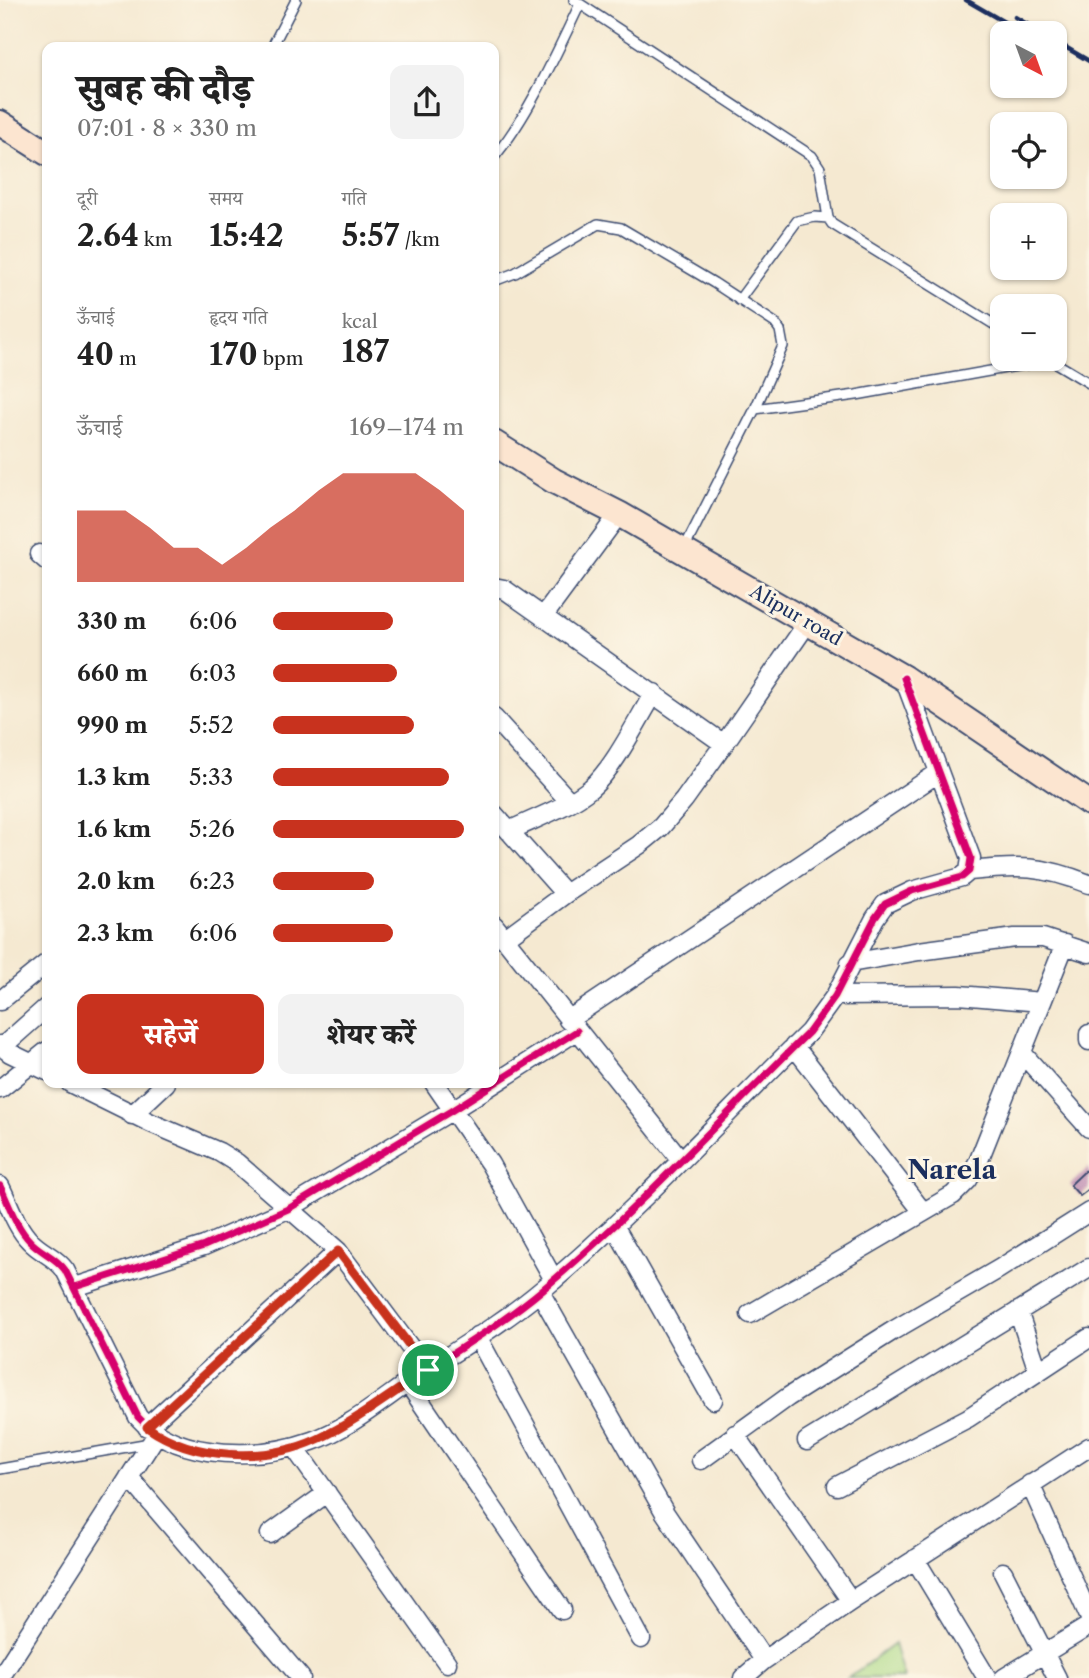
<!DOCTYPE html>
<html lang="hi">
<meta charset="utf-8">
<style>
:root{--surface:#fff;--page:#f2f2f2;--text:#222;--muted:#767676;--accent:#c8321e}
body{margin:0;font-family:"Libre Caslon Text","Noto Serif Devanagari",serif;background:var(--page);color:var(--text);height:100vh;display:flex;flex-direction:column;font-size:26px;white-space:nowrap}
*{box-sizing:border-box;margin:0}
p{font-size:23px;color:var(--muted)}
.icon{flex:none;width:38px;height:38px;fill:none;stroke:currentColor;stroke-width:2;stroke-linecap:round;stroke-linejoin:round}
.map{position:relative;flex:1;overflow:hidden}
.panel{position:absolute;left:42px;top:42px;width:457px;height:1046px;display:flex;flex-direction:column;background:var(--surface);border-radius:14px;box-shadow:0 2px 5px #0004}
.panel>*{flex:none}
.needle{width:46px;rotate:139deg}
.buttons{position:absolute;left:990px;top:21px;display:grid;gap:14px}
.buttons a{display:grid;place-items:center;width:77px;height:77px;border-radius:14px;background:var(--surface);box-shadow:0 2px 5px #0004;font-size:35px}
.pin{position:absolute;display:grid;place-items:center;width:60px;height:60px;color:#fff;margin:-30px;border:4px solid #fff;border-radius:50%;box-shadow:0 2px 7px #0007}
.round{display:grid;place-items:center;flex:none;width:74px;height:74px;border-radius:14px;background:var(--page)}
.summary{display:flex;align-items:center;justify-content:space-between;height:119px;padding:0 35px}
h1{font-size:38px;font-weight:800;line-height:52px}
.figures{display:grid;grid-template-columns:repeat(3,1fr);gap:10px;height:119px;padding:7px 35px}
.figures div{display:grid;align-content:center}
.figures b{font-size:30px;font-weight:800}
.figures small{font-size:19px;font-weight:400}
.figures p{font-size:19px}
.chart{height:196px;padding:14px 35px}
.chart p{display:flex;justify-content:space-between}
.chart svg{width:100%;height:126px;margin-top:7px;fill:var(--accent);opacity:.7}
.primary-button{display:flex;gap:14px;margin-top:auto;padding:14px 35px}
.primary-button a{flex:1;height:80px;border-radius:14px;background:var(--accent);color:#fff;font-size:28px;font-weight:800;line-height:80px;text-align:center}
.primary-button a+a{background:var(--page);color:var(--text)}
ul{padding:0 35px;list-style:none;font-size:23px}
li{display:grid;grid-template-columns:112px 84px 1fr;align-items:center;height:52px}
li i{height:18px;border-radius:9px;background:var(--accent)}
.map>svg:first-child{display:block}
.green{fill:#acda87;stroke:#648472;stroke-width:2}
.building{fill:#c496b7}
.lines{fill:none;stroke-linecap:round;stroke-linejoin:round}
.lane-casing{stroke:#3c4b6f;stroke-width:12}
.street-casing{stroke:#3c4b6f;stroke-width:21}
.secondary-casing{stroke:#3c4b6f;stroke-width:28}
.lane{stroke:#fff;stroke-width:9}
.street{stroke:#fff;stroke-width:18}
.secondary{stroke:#fce5d0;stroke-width:24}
.rail{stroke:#1b2f5e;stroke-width:4.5}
.cycleway-casing{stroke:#fcf5e5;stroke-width:11}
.cycleway{stroke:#d6006c;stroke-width:7}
.route-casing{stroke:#fff;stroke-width:14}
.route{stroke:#c8321e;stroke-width:9}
.labels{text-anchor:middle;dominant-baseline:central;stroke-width:6;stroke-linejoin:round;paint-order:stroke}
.street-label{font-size:19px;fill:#1b2f5e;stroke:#fcf5e5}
.district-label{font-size:26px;font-weight:bold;fill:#1b2f5e;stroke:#fcf5e5}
</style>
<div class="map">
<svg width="1089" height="1678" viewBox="0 0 1089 1678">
<rect width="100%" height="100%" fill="#fcf5e5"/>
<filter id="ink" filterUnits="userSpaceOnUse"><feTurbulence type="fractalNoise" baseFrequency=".0143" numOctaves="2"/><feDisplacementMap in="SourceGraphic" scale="14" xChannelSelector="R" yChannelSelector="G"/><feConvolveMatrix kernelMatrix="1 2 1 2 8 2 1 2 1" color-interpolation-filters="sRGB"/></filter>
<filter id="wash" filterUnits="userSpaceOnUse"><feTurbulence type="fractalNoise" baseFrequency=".00686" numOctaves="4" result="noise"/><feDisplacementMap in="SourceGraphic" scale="28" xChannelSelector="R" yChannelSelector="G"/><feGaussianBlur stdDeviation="1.57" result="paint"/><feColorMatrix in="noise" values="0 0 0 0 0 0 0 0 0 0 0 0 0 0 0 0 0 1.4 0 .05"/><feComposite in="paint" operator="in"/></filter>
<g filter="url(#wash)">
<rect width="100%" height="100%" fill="#f5e9d1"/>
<path class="green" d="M894 1644 904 1678H848Z"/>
<g id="blocks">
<path class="building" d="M1089 1167V1189L1080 1196 1070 1185Z"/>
</g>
</g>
<g filter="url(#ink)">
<use href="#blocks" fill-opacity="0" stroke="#3c4b6f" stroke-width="2"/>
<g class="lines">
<g class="lane-casing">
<path id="lane" d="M574 0 812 156 820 168 828 218 832 224 1003 330
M272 47 296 0
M494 157C528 117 557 52 580 4
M494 281 515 273 598 224 621 228 714 283 775 323 780 330 783 346 755 409 684 549
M739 300 797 221 815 217 828 218
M1049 359 1089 383
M755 409 856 395 1051 360
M0 1469 150 1443"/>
</g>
<g class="street-casing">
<path id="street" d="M39 554 47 561
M494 587 504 589 724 744
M543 617 619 514
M494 718 570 802
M494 814 565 894
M509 831C536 818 568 807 591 788 614 768 637 721 654 693
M969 871C1019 866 1041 865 1089 884
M494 925 681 1160
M504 939 565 894 639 845 661 827 684 800 724 744 808 622
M850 963 919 951 1015 938H1043L1089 953
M835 996 959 995 1042 1002
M0 1001 47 963
M568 1020 938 773
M1089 1034V1041
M0 1045 10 1053 47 1071
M794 1046 923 1212
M2 1047 47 1007
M1022 1053 1089 1128
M70 1083 151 1123 219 1152 237 1163 338 1251 427 1370
M434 1083 490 1164 554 1280
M0 1089 47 1051
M132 1115 166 1083
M0 1186C9 1204 16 1227 30 1241 41 1253 55 1256 65 1270L138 1417C156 1437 182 1447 208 1451 243 1456 278 1453 312 1441 350 1428 383 1399 416 1377 457 1350 504 1322 542 1290 637 1211 720 1119 809 1032L835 996 875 918 885 904 912 891 962 877 969 871 971 858 904 678
M615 1227 713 1400
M75 1287 204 1246 288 1209 451 1111 577 1031
M540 1292 665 1513 764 1660
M1018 1311 1038 1371
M750 1314 953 1195 968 1180 979 1160 1065 944
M477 1336 641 1639
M408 1383 562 1610
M147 1427 338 1251
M735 1434 851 1601
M807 1441 1089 1268
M294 1447 447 1663
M701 1460 788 1397 894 1330 999 1269 1089 1212
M129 1477 301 1678
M1030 1484 1089 1616
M837 1486 968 1418 1089 1338
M270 1534 327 1493
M915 1559 987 1678
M1003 1572 1057 1678
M0 1678 157 1434
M743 1678 764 1660 851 1601 1089 1447
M1004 1678 1089 1626"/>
</g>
<g class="secondary-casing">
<path id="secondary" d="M0 123 47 153
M494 443 554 481 619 514 904 678 1089 803"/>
</g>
<use href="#lane" class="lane"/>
<use href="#street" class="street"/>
<use href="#secondary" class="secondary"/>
<path class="rail" d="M966 0 1023 33
M1015 17 1042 33
M1055 41 1089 61"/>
<g class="cycleway-casing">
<path id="cycleway" d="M0 1186C9 1204 16 1227 30 1241 41 1253 55 1256 65 1270L138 1417C156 1437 182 1447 208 1451 243 1456 278 1453 312 1441 350 1428 383 1399 416 1377 457 1350 504 1322 542 1290 637 1211 720 1119 809 1032L835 996 875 918 885 904 912 891 962 877 969 871 971 858 904 678
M75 1287 204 1246 288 1209 451 1111 577 1031"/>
</g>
<use href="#cycleway" class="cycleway"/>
</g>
</g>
<g class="lines" filter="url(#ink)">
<g class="route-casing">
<path id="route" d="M338 1251 428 1370C392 1393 357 1421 318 1439 266 1463 194 1460 147 1427Z"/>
</g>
<use href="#route" class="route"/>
</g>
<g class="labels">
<g class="street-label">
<text transform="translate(796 615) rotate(30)">Alipur road</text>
</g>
<g class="district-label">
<text x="952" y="1170">Narela</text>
</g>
</g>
</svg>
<div class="buttons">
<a><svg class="needle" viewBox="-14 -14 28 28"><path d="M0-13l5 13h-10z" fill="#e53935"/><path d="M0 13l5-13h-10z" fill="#767676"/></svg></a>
<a><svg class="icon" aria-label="locate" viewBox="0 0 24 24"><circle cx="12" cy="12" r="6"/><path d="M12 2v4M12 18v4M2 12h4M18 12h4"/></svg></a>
<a>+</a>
<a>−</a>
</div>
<div class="pin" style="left:428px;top:1370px;background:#1e9e55"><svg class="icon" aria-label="arrive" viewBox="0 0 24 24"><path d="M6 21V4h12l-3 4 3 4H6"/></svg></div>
<section class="panel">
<div class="summary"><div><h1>सुबह की दौड़</h1><p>07:01 · 8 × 330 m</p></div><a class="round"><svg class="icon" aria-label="share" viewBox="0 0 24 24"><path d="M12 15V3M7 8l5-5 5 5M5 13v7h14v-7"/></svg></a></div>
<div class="figures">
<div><p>दूरी</p><b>2.64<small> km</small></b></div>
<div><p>समय</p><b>15:42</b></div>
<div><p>गति</p><b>5:57<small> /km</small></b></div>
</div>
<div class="figures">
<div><p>ऊँचाई</p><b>40<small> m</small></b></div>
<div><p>हृदय गति</p><b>170<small> bpm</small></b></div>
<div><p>kcal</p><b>187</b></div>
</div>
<div class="chart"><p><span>ऊँचाई</span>169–174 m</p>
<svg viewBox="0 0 160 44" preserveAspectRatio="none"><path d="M0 44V19L10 19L20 19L30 25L40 32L50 32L60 38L70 32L80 25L90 19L100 12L110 6L120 6L130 6L140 6L150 12L160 19V44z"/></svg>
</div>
<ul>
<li><b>330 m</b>6:06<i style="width:63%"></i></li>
<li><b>660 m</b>6:03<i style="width:65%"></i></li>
<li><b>990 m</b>5:52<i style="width:74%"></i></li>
<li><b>1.3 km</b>5:33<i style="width:92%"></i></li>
<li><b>1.6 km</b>5:26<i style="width:100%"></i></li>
<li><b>2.0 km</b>6:23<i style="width:53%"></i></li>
<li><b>2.3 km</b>6:06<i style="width:63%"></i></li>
</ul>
<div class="primary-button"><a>सहेजें</a><a>शेयर करें</a></div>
</section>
</div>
